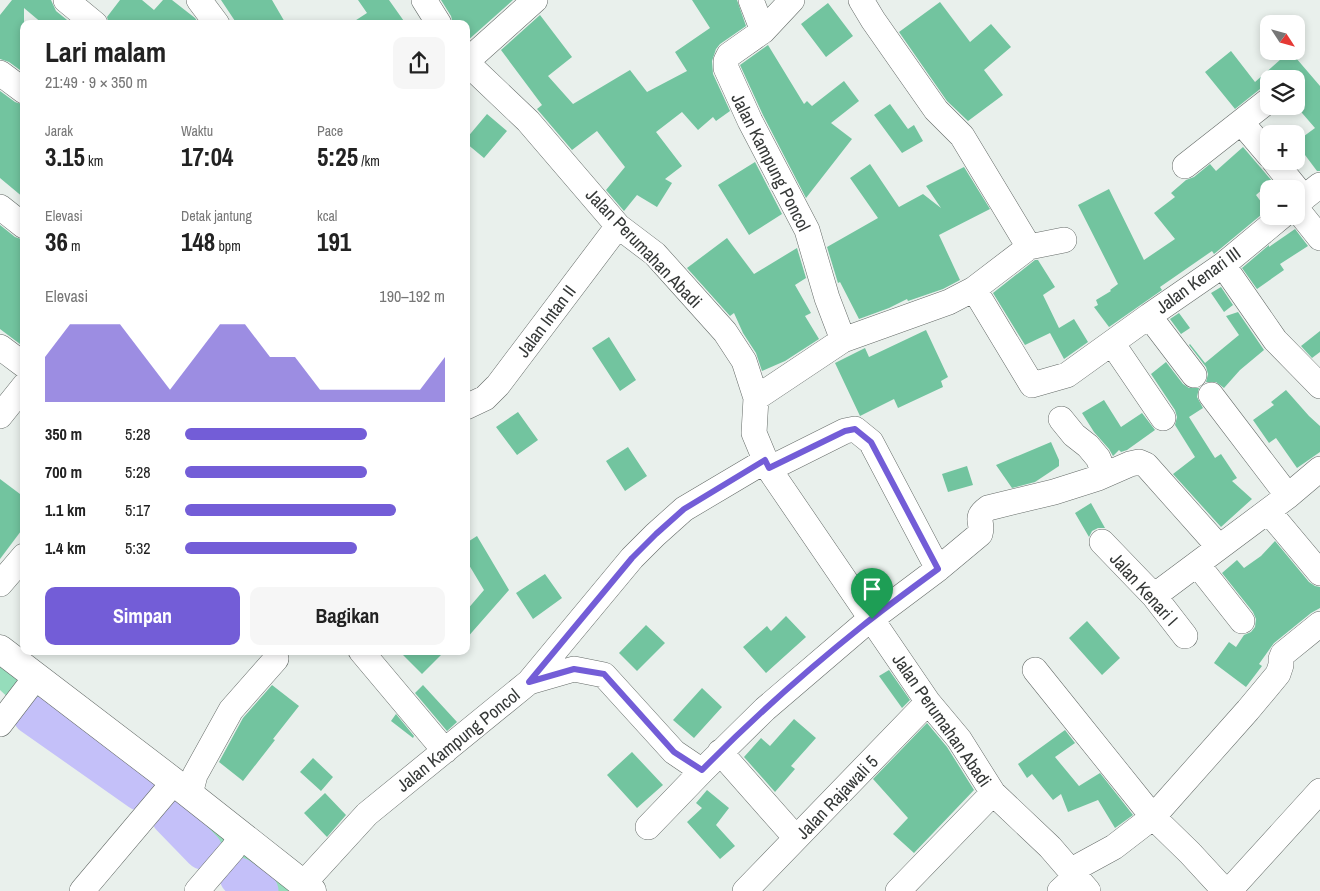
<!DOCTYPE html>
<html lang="id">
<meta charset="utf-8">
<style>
:root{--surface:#fff;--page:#f6f6f6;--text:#222;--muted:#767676;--accent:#735dd7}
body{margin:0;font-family:"Archivo Narrow",sans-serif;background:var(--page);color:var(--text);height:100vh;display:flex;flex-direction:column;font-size:19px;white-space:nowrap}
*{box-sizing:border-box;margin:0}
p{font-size:16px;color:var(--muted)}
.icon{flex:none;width:28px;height:28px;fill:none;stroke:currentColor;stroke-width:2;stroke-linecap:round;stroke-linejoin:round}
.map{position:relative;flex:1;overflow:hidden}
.drawer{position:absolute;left:20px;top:20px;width:450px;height:635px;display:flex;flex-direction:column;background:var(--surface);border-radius:10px;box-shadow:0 2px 8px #0003}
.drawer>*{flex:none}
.needle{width:32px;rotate:126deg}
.controls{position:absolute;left:1260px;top:15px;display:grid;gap:10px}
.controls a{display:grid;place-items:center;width:45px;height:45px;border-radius:10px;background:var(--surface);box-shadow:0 2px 8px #0003;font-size:25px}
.pin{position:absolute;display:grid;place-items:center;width:42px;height:42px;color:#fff;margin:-51px -21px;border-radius:50% 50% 50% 0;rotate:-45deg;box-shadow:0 0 5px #0007}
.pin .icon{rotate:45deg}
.round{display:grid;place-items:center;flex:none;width:52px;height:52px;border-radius:10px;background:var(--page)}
.headline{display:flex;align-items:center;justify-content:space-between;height:85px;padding:0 25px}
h1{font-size:28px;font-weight:700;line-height:38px}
.metrics{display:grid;grid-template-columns:repeat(3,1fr);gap:8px;height:85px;padding:5px 25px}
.metrics div{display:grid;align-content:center}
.metrics b{font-size:25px;font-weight:700}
.metrics small{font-size:14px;font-weight:400}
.metrics p{font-size:14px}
.chart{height:140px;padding:10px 25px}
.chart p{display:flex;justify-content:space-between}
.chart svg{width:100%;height:90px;margin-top:5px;fill:var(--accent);opacity:.7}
.action{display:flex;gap:10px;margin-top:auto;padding:10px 25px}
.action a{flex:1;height:58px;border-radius:10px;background:var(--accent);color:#fff;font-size:20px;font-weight:700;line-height:58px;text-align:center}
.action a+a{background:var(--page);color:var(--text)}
ul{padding:0 25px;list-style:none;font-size:16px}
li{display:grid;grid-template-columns:80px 60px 1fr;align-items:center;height:38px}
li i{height:12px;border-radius:6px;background:var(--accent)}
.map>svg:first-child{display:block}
.green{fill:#95ddbb}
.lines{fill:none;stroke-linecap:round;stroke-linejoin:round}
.river{stroke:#c4c0f9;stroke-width:39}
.building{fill:#72c49f}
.minor-casing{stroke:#656b68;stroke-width:26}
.tertiary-casing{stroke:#656b68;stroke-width:29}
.minor{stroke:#fff;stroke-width:25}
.tertiary{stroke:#fff;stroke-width:28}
.route-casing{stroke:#fff;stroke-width:10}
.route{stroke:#735dd7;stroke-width:6}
.labels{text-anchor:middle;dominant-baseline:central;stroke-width:4.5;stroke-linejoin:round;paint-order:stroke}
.street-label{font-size:18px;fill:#353837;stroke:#fff}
</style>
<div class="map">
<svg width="1320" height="891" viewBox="0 0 1320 891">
<rect width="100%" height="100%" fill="#e9f0ec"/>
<path class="green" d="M0 650 313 891H260L203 850 140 791 15 704 0 690Z"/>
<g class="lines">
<path class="river" d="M32 715 140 791
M171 817 203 850
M239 877 259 891"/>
</g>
<path class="building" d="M12 0H51L56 11 72 24H43L24 8V73L9 62 0 59V15Z
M120 0H142L154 10 163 0H172L195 18 199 24H109L107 17Z
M221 0H272L286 24H237Z
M358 0H389L406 24H350L367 13Z
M441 0H513L466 42V24H453L451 16Z
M692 0H737L746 26 720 44 716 49 712 61 713 74 730 111 716 121 713 117 698 130 682 112 656 132 682 166 665 179 672 183 657 207 637 195 624 211 606 190 625 167 597 131 572 150 537 109 542 105 501 50 540 15 572 57 548 76 573 104 630 70 647 92 687 71 675 52 710 28Z
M940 2 970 42 991 24 1011 47 984 70 1003 95 968 121 947 101 899 32Z
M828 3 853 36 826 57 801 24Z
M768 45 804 104 807 101 812 106 844 81 859 101 831 123 852 139 806 198 763 115 740 65Z
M1231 51 1255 82 1290 51 1320 86V171H1317L1296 143V142L1315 128 1296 106V79H1269V86L1260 89 1235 109 1205 72Z
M0 91 15 102 24 105V198L0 178Z
M890 104 908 129 914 125 923 141 902 153 874 115Z
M487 114 507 131 484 158 466 143V139Z
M1243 147 1272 181 1256 195 1267 210 1214 254 1212 251 1160 287 1162 290 1109 327 1094 307 1098 305 1096 300 1111 291 1110 290 1118 284 1078 205 1109 189 1144 260 1175 239 1154 213 1175 197 1171 193 1186 180 1194 177 1210 164 1216 171Z
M755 162 782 214 749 235 718 185Z
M870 164 899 207 923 194 941 208 926 186 964 167 990 209 939 235 960 280 943 289 908 301 907 299 889 308 859 319 840 282 838 283 827 247 878 218 850 178Z
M0 225 15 237 24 240V347L0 329Z
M1295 229 1308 246 1280 264 1284 270 1257 289 1242 268 1269 245V247Z
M727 238 754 274 797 248 806 278 795 285 811 313 805 316 819 339 785 361 762 371 756 353 743 333 734 313 730 316 687 268Z
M1035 260H1038L1055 287 1043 295 1059 328 1074 319 1088 342 1064 359 1050 333 1025 345 993 293Z
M1221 287 1233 305 1224 312 1211 293Z
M1238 312 1264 350 1240 370 1224 388 1216 382H1206L1208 374 1206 367 1189 345 1190 344 1205 363 1239 335 1226 316Z
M1179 313 1190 328 1181 334 1170 319Z
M926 330 948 377 941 381 943 387 898 408 894 399 860 416 835 363 865 348 869 357Z
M1320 331V352L1312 358 1301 346Z
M609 337 636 380 620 391 592 348Z
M1166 362 1183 384 1189 388H1199L1197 397 1203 408 1189 417 1215 458 1221 454 1237 478 1232 481 1252 499 1221 527 1173 474 1195 457 1175 425 1177 417 1175 410 1151 374Z
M1286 390 1309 416 1320 426V452L1297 468 1276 438 1269 443 1253 420 1274 405 1271 402Z
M1104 400 1121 427 1142 413 1155 430 1127 450 1121 452 1119 450 1113 456 1109 449 1094 432 1082 413Z
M518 412 538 440 517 455 496 427Z
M1051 442 1059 460V466L1035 482 1012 488 996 465Z
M628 447 647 476 625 491 606 461Z
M967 466 973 485 948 492 942 474Z
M0 479 24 497V527L0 559Z
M1091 503 1105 528H1098L1092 531 1089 537 1075 513Z
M477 536 509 590 466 639V611L484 590 466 560V543Z
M1275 541 1309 582 1315 586 1320 587V608L1311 613 1274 643 1259 664 1262 666 1246 687 1214 663 1229 642 1236 647 1244 635 1251 632 1255 627 1256 619 1253 612 1222 573 1237 560 1244 568 1261 556Z
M545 574 562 598 533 619 516 593Z
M786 616 806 637 766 673 743 647 767 626 771 631Z
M1087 621 1120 658 1102 675 1069 638Z
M646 625 665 643 637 671 619 653Z
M399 651H445L422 674Z
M889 670 910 700 902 708 879 676Z
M272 685 299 706 273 739 275 740 243 781 219 762 243 718Z
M423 685 457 722 447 731 415 693Z
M702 688 722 707 694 738 673 720Z
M396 714 414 736 413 738 391 721Z
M794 719 816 738 791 766 795 769 775 792 744 757 761 738 770 746Z
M927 723 947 747 974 790 914 853 893 834 908 818 873 779Z
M1065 730 1075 743 1055 757 1079 786 1100 773 1133 815 1115 828 1098 800 1068 812 1061 794 1053 800 1032 774 1027 778 1018 764Z
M632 752 663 785 637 808 607 775Z
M313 758 333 777 321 791 300 772Z
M707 790 729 808 716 825 735 846 720 859 687 822 702 808 696 803Z
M325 793 346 815 327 837 304 813Z"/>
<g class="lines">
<g class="minor-casing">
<path id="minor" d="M66 0 95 24
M199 0 217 24
M424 0 439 24
M751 0 763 31
M792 0 763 31 729 55 726 61V68L750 121 807 230 827 298 843 340
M861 0 873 20 936 110 962 136 1029 247
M466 62 528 121 618 226 655 254 725 332 744 361 756 398 754 433 769 469 928 702 959 739 993 793 1050 847 1088 891
M466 62 535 0
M0 73 24 91
M1241 122 1269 155
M1274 161 1304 198
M1185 166 1269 100
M1296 204 1320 185
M0 207 24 226
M1296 208 1320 238
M1223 265 1275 340 1320 386
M974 289 1032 385 1067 375 1149 316
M1112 343 1163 418
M0 347 24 365
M1194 375 1149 316 1223 265 1282 216
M1211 395 1288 496
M756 398 843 340 949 302 974 289 1029 247 1064 240
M466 407 485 398 498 385 618 226
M0 416 24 386
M1061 419 1074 435 1088 446 1098 458 1105 475
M769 469 845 431 855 429 871 442 938 569
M1268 511 1320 573
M1102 542 1154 596 1185 636
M1197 564 1242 621
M0 584 24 556
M1154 596 1288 496 1320 469
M361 651 445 751
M1035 670 1153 817 1248 710 1278 674 1281 665V659L1283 654 1320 624
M529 682 632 558 655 535 684 509 765 461
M0 724 36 677
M720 752 796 838
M190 794 195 775 231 710 276 659
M648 827 702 771
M1070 871 1114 847 1153 817 1190 853 1225 891
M303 884 367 814 529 682 574 669 604 675 674 752 702 771 765 709 862 626 938 569 980 534C984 521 973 519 988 508L1054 492 1098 478 1130 464 1139 462 1146 465 1219 547
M82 891 174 782
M197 891 233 849 241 836
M745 891 928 702
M898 891 993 793
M1060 891 1075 877
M1229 891 1320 791"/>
</g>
<g class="tertiary-casing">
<path id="tertiary" d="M0 649 174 782 312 891"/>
</g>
<use href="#minor" class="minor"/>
<use href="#tertiary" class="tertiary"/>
</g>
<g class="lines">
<g class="route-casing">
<path id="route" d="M855 429 871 442 938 569C912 588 886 607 861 627 806 671 752 719 702 770L674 752 604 674 574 669 529 682 632 558 656 534 684 509 765 460 769 468 845 431Z"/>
</g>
<use href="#route" class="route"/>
</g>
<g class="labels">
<g class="street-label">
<text transform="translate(771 162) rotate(63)">Jalan Kampung Poncol</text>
<text transform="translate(644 248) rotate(46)">Jalan Perumahan Abadi</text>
<text transform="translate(1198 280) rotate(-36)">Jalan Kenari III</text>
<text transform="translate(546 321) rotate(-53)">Jalan Intan II</text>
<text transform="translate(1144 589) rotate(48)">Jalan Kenari I</text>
<text transform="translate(942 720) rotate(55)">Jalan Perumahan Abadi</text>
<text transform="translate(458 740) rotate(-39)">Jalan Kampung Poncol</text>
<text transform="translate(837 797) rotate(-46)">Jalan Rajawali 5</text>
</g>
</g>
</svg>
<div class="controls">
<a><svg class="needle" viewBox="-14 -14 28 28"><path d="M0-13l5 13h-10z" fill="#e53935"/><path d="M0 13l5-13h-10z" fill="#767676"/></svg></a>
<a><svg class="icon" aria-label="layers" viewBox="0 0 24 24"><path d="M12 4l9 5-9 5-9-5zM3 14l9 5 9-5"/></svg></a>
<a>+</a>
<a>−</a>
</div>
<div class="pin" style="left:872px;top:619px;background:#1e9e55"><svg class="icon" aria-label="arrive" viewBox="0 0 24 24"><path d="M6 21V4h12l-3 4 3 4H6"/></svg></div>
<section class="drawer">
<div class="headline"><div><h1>Lari malam</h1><p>21:49 · 9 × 350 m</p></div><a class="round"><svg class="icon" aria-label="share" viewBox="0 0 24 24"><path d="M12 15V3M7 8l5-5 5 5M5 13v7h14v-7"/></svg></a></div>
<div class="metrics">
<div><p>Jarak</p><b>3.15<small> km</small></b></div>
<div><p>Waktu</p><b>17:04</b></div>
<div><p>Pace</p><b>5:25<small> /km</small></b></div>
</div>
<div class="metrics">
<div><p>Elevasi</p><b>36<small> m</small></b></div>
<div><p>Detak jantung</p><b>148<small> bpm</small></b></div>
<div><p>kcal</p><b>191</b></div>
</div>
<div class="chart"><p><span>Elevasi</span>190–192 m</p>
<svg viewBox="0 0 160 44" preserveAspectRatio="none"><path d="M0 44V22L10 6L20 6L30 6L40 22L50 38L60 22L70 6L80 6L90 22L100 22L110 38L120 38L130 38L140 38L150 38L160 22V44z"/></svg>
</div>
<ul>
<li><b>350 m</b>5:28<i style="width:70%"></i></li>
<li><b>700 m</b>5:28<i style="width:70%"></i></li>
<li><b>1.1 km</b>5:17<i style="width:81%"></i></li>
<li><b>1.4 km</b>5:32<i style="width:66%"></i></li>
</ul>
<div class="action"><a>Simpan</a><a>Bagikan</a></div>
</section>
</div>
